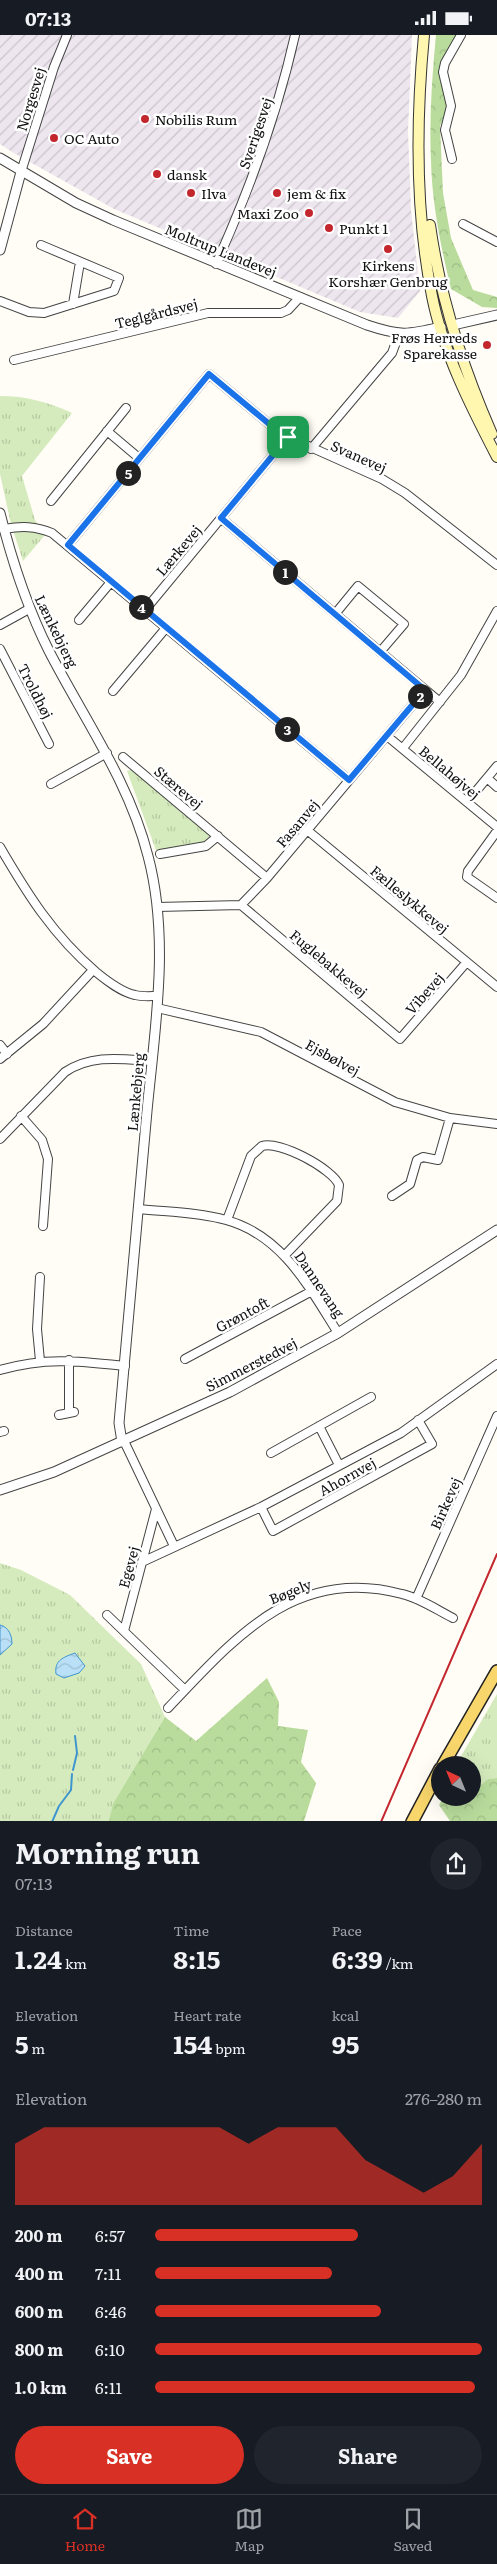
<!DOCTYPE html>
<meta charset="utf-8">
<style>
:root{--surface:#171b24;--page:#20242c;--text:#f1f3f6;--muted:#9ea1a6;--line:#363941;--accent:#d93025}
body{margin:0;font-family:Literata,serif;background:var(--page);color:var(--text);height:100vh;display:flex;flex-direction:column;font-size:19px;white-space:nowrap}
*{box-sizing:border-box;margin:0}
p{font-size:16px;color:var(--muted)}
.icon{flex:none;width:28px;height:28px;fill:none;stroke:currentColor;stroke-width:2;stroke-linecap:round;stroke-linejoin:round}
.map{position:relative;height:1786px;overflow:hidden}
.side{display:flex;flex-direction:column;background:var(--surface);flex:1}
.side>*{flex:none}
.needle{width:32px;rotate:317deg}
.buttons{position:absolute;left:431px;top:1721px;display:grid;gap:10px}
.buttons a{display:grid;place-items:center;width:50px;height:50px;border-radius:50%;background:var(--surface);box-shadow:0 5px 20px #0002;font-size:25px}
.pin{position:absolute;display:grid;place-items:center;width:42px;height:42px;color:#fff;margin:-21px;border-radius:10px;box-shadow:0 2px 8px #0006}
.km{position:absolute;width:25px;height:25px;margin:-12px;border-radius:50%;background:#222;color:#fff;font-size:14px;line-height:25px;text-align:center}
.round{display:grid;place-items:center;flex:none;width:52px;height:52px;border-radius:26px;background:var(--page)}
.overview{display:flex;align-items:center;justify-content:space-between;height:85px;padding:0 15px}
h1{font-size:28px;font-weight:700;line-height:38px}
.metrics{display:grid;grid-template-columns:repeat(3,1fr);gap:8px;height:85px;padding:5px 15px}
.metrics div{display:grid;align-content:center}
.metrics b{font-size:25px;font-weight:700}
.metrics small{font-size:14px;font-weight:400}
.metrics p{font-size:14px}
.chart{height:140px;padding:10px 15px}
.chart p{display:flex;justify-content:space-between}
.chart svg{width:100%;height:90px;margin-top:5px;fill:var(--accent);opacity:.7}
.action{display:flex;gap:10px;margin-top:auto;padding:10px 15px}
.action a{flex:1;height:58px;border-radius:30px;background:var(--accent);color:#fff;font-size:20px;font-weight:700;line-height:58px;text-align:center}
.action a+a{background:var(--page);color:var(--text)}
ul{padding:0 15px;list-style:none;font-size:16px}
li{display:grid;grid-template-columns:80px 60px 1fr;align-items:center;height:38px}
li i{height:12px;border-radius:6px;background:var(--accent)}
.status{display:flex;justify-content:space-between;align-items:center;height:35px;padding:0 25px;background:var(--surface);direction:ltr}
.status svg{height:14px;fill:currentColor}
.menu{display:flex;justify-content:space-around;align-items:center;height:70px;border-top:1px solid var(--line);background:var(--surface);font-size:14px;color:var(--muted)}
.menu a{display:grid;justify-items:center;gap:2px}
.menu .current{color:var(--accent)}
.map>svg:first-child{display:block}
.industrial{fill:url(#industrial-furrows)}
.grass{fill:url(#grass-tufts)}
.forest{fill:url(#forest-crowns)}
.water{fill:url(#water-waves);stroke:#3f96cf}
.lines{fill:none;stroke-linecap:round;stroke-linejoin:round}
.stream{stroke:#3f96cf;stroke-width:2}
.minor-casing{stroke:#444;stroke-width:10}
.tertiary-casing{stroke:#444;stroke-width:11}
.secondary-casing{stroke:#333;stroke-width:12}
.primary-casing{stroke:#222;stroke-width:14}
.minor{stroke:#fff;stroke-width:8}
.tertiary{stroke:#fff;stroke-width:9}
.secondary{stroke:#fff6b0;stroke-width:10}
.primary{stroke:#f9d66b;stroke-width:11}
.rail{stroke:#c4262e;stroke-width:2}
.route-casing{stroke:#fff;stroke-width:10}
.route{stroke:#1a73e8;stroke-width:6}
.poi-dot{fill:#c4262e;stroke:#fff;stroke-width:2}
.labels{text-anchor:middle;dominant-baseline:central;stroke-width:5;stroke-linejoin:round;paint-order:stroke}
.street-label{font-size:14px;fill:#111;stroke:#fff}
.poi-label{font-size:14px;fill:#111;stroke:#fff;text-anchor:start}
</style>
<div class="status"><b>07:13</b><svg viewBox="0 0 49 12"><path d="M0 12V9h3v3zM5 12V6h3v6zM10 12V3h3v9zM15 12V0h3v12zM26 1h20v11H26zM47 4h2v5h-2z"/></svg></div>
<div class="map">
<svg width="497" height="1787" viewBox="0 0 497 1787">
<defs>
<pattern id="industrial-furrows" width="10" height="10" patternUnits="userSpaceOnUse" patternTransform="scale(1.25)"><rect width="10" height="10" fill="#eee6ef"/><path d="M-1 1l2-2M0 10L10 0M9 11l2-2" fill="none" stroke="#cbc4cc"/></pattern>
<pattern id="grass-tufts" width="24" height="20" patternUnits="userSpaceOnUse" patternTransform="scale(1.25)"><rect width="24" height="20" fill="#d5ebbd"/><path d="M3 7l-1-3M5 7V3M7 7l1-3M15 17l-1-3M17 17v-4M19 17l1-3" fill="none" stroke="#b6c8a1"/></pattern>
<pattern id="forest-crowns" width="20" height="18" patternUnits="userSpaceOnUse" patternTransform="scale(1.25)"><rect width="20" height="18" fill="#b9dc9c"/><path d="M2 6a3 3 0 1 1 6 0M12 15a3 3 0 1 1 6 0" fill="none" stroke="#9ebc85"/></pattern>
<pattern id="water-waves" width="16" height="10" patternUnits="userSpaceOnUse" patternTransform="scale(1.25)"><rect width="16" height="10" fill="#b9e0f7"/><path d="M0 5q4-4 8 0t8 0" fill="none" stroke="#9ebfd3"/></pattern>
</defs>
<rect width="100%" height="100%" fill="#fffdf5"/>
<path class="industrial" d="M0 0H412L408 96 411 175 420 256 398 283 360 277 114 174 12 117 0 109Z"/>
<path class="grass" d="M0 361C26 361 48 367 72 378L22 441 35 485 45 500 23 526 11 489 0 439Z
M133 734 212 800 205 808 157 818 127 736Z
M0 1528 21 1535 70 1560 141 1629 165 1682 114 1769 109 1786H0Z
M497 1659V1743L488 1744 473 1756 472 1730H456Z"/>
<path class="forest" d="M436 0H457L441 42 448 74 440 91 443 158 451 203 473 255 497 262V273L482 272 451 254C441 212 432 169 431 126 429 84 432 42 436 0Z
M267 1643 279 1667 278 1691 308 1695 301 1727 316 1748 304 1786H109L113 1769 165 1682 196 1706Z
M497 1743V1786H450L439 1770 443 1763 472 1762 473 1756 488 1744Z"/>
<path class="water" d="M0 1590C9 1592 12 1601 12 1609L0 1620Z
M75 1618 85 1631 79 1638 64 1643 56 1639C54 1625 64 1622 75 1618Z"/>
<g class="lines">
<path class="stream" d="M73 1735 77 1718 75 1701
M52 1787 59 1771 71 1755 72 1739"/>
<g class="minor-casing">
<path id="minor" d="M452 124 445 95 451 71 443 37 445 28 461 0
M21 137 54 32 67 0
M463 189 497 207
M216 229C250 154 277 80 295 0
M0 266 29 277 44 278 114 256 119 243 41 210
M73 269 80 227
M14 325 208 278H281L288 275 300 262
M107 396 139 423
M311 414 392 318 399 299
M51 466 126 373
M221 483 440 667
M4 494C22 491 35 491 52 498L349 745
M68 510 209 339 274 393 288 402 382 444 405 458 497 530
M145 575 288 402
M335 579 358 551 404 589 380 617
M79 585 111 547
M0 590 29 574
M0 614 49 709
M113 656 166 593
M387 701 497 792
M403 713 461 640 497 576
M123 722 267 843
M487 743 497 752
M51 749 107 718
M467 767 497 731
M307 795 497 952
M497 796 468 836 467 842 497 863
M0 812C28 860 53 900 96 937 107 946 121 957 135 960 143 962 151 961 158 961
M160 819 206 811 218 801
M241 870 400 1004 466 928
M157 872 241 870 267 843 425 655
M157 973 261 997 395 1067 450 1083 497 1089
M0 1010 7 1019
M0 1024 43 989 93 935
M21 1081 42 1105 48 1124 43 1191
M0 1104 65 1037C92 1019 121 1024 152 1026
M392 1161 410 1149 417 1125 423 1122 438 1125 450 1083
M139 1174C167 1177 198 1177 226 1185 282 1200 309 1252 338 1298
M227 1185 251 1121 262 1111C279 1105 333 1134 339 1150L337 1166 285 1220
M40 1242 37 1294 40 1326
M185 1324 312 1256
M69 1325V1378
M0 1335C46 1322 78 1326 125 1331
M59 1380 74 1377
M319 1391 339 1430
M0 1397 4 1396
M124 1406 174 1511
M271 1418 371 1362
M261 1472 273 1496 432 1409 418 1385
M142 1527 261 1472 401 1398 497 1329
M416 1564 497 1381
M107 1580 185 1655
M124 1596 156 1474
M168 1673C234 1604 295 1530 402 1559 420 1563 437 1575 453 1583"/>
</g>
<g class="tertiary-casing">
<path id="tertiary" d="M0 123 76 168 113 185 367 290C400 301 407 300 441 292
M0 215 21 137
M453 290 497 280
M0 478C12 526 27 572 49 616 84 684 129 746 148 821 170 904 155 992 147 1076 138 1180 129 1284 119 1388L122 1407
M0 1455 54 1437 230 1357 338 1298 497 1195"/>
</g>
<g class="secondary-casing">
<path id="secondary" d="M424 0C416 85 415 176 432 261 443 317 471 372 497 422
M430 190C440 261 463 333 492 399"/>
</g>
<g class="primary-casing">
<path id="primary" d="M443 1730 497 1636
M412 1787 440 1734"/>
</g>
<use href="#minor" class="minor"/>
<use href="#tertiary" class="tertiary"/>
<use href="#secondary" class="secondary"/>
<use href="#primary" class="primary"/>
<path class="rail" d="M381 1787 497 1519"/>
</g>
<g class="lines">
<g class="route-casing">
<path id="route" d="M209 339 274 393 288 402 221 483 425 655 349 745 68 510Z"/>
</g>
<use href="#route" class="route"/>
</g>
<g class="poi-dot">
<circle cx="145" cy="84" r="5"/>
<circle cx="54" cy="103" r="5"/>
<circle cx="157" cy="139" r="5"/>
<circle cx="191" cy="158" r="5"/>
<circle cx="277" cy="158" r="5"/>
<circle cx="309" cy="178" r="5"/>
<circle cx="329" cy="193" r="5"/>
<circle cx="388" cy="214" r="5"/>
<circle cx="487" cy="310" r="5"/>
</g>
<g class="labels">
<g class="street-label">
<text transform="translate(30 64) rotate(-73)">Norgesvej</text>
<text transform="translate(255 98) rotate(-71)">Sverigesvej</text>
<text transform="translate(221 215) rotate(22)">Moltrup Landevej</text>
<text transform="translate(156 278) rotate(-14)">Teglgårdsvej</text>
<text transform="translate(359 421) rotate(24)">Svanevej</text>
<text transform="translate(178 515) rotate(-50)">Lærkevej</text>
<text transform="translate(57 596) rotate(64)">Lænkebjerg</text>
<text transform="translate(36 656) rotate(63)">Troldhøj</text>
<text transform="translate(450 737) rotate(40)">Bellahøjvej</text>
<text transform="translate(179 752) rotate(40)">Stærevej</text>
<text transform="translate(297 788) rotate(-50)">Fasanvej</text>
<text transform="translate(410 864) rotate(40)">Fælleslykkevej</text>
<text transform="translate(329 928) rotate(40)">Fuglebakkevej</text>
<text transform="translate(424 958) rotate(-49)">Vibevej</text>
<text transform="translate(333 1022) rotate(29)">Ejsbølvej</text>
<text transform="translate(135 1057) rotate(-85)">Lænkebjerg</text>
<text transform="translate(320 1249) rotate(56)">Dannevang</text>
<text transform="translate(242 1279) rotate(-28)">Grøntoft</text>
<text transform="translate(251 1329) rotate(-27)">Simmerstedvej</text>
<text transform="translate(347 1441) rotate(-29)">Ahornvej</text>
<text transform="translate(445 1468) rotate(-66)">Birkevej</text>
<text transform="translate(128 1532) rotate(-75)">Egevej</text>
<text transform="translate(290 1556) rotate(-22)">Bøgely</text>
</g>
<g class="poi-label">
<text x="155" y="84">Nobilis Rum</text>
<text x="64" y="103">OC Auto</text>
<text x="167" y="139">dansk</text>
<text x="201" y="158">Ilva</text>
<text x="287" y="158">jem &amp; fix</text>
<text x="299" y="178" text-anchor="end">Maxi Zoo</text>
<text x="339" y="193">Punkt 1</text>
<text x="388" y="230" text-anchor="middle">Kirkens<tspan x="388" dy="16">Korshær Genbrug</tspan></text>
<text x="477" y="302" text-anchor="end">Frøs Herreds<tspan x="477" dy="16">Sparekasse</tspan></text>
</g>
</g>
</svg>
<div class="buttons">
<a><svg class="needle" viewBox="-14 -14 28 28"><path d="M0-13l5 13h-10z" fill="#e53935"/><path d="M0 13l5-13h-10z" fill="#9ea1a6"/></svg></a>
</div>
<div class="pin" style="left:288px;top:402px;background:#1e9e55"><svg class="icon" aria-label="arrive" viewBox="0 0 24 24"><path d="M6 21V4h12l-3 4 3 4H6"/></svg></div>
<b class="km" style="left:285px;top:537px">1</b>
<b class="km" style="left:420px;top:661px">2</b>
<b class="km" style="left:287px;top:694px">3</b>
<b class="km" style="left:141px;top:572px">4</b>
<b class="km" style="left:128px;top:438px">5</b>
</div>
<section class="side">
<div class="overview"><div><h1>Morning run</h1><p>07:13</p></div><a class="round"><svg class="icon" aria-label="share" viewBox="0 0 24 24"><path d="M12 15V3M7 8l5-5 5 5M5 13v7h14v-7"/></svg></a></div>
<div class="metrics">
<div><p>Distance</p><b>1.24<small> km</small></b></div>
<div><p>Time</p><b>8:15</b></div>
<div><p>Pace</p><b>6:39<small> /km</small></b></div>
</div>
<div class="metrics">
<div><p>Elevation</p><b>5<small> m</small></b></div>
<div><p>Heart rate</p><b>154<small> bpm</small></b></div>
<div><p>kcal</p><b>95</b></div>
</div>
<div class="chart"><p><span>Elevation</span>276–280 m</p>
<svg viewBox="0 0 160 44" preserveAspectRatio="none"><path d="M0 44V14L10 6L20 6L30 6L40 6L50 6L60 6L70 6L80 14L90 6L100 6L110 6L120 22L130 30L140 38L150 30L160 14V44z"/></svg>
</div>
<ul>
<li><b>200 m</b>6:57<i style="width:62%"></i></li>
<li><b>400 m</b>7:11<i style="width:54%"></i></li>
<li><b>600 m</b>6:46<i style="width:69%"></i></li>
<li><b>800 m</b>6:10<i style="width:100%"></i></li>
<li><b>1.0 km</b>6:11<i style="width:98%"></i></li>
</ul>
<div class="action"><a>Save</a><a>Share</a></div>
</section>
<nav class="menu">
<a class="current"><svg class="icon" aria-label="home" viewBox="0 0 24 24"><path d="M3 11l9-7 9 7M6 9v11h12V9"/></svg>Home</a>
<a><svg class="icon" aria-label="map" viewBox="0 0 24 24"><path d="M3 6l6-2 6 2 6-2v14l-6 2-6-2-6 2zM9 4v14M15 6v14"/></svg>Map</a>
<a><svg class="icon" aria-label="saved" viewBox="0 0 24 24"><path d="M7 4h10v16l-5-4-5 4z"/></svg>Saved</a>
</nav>
